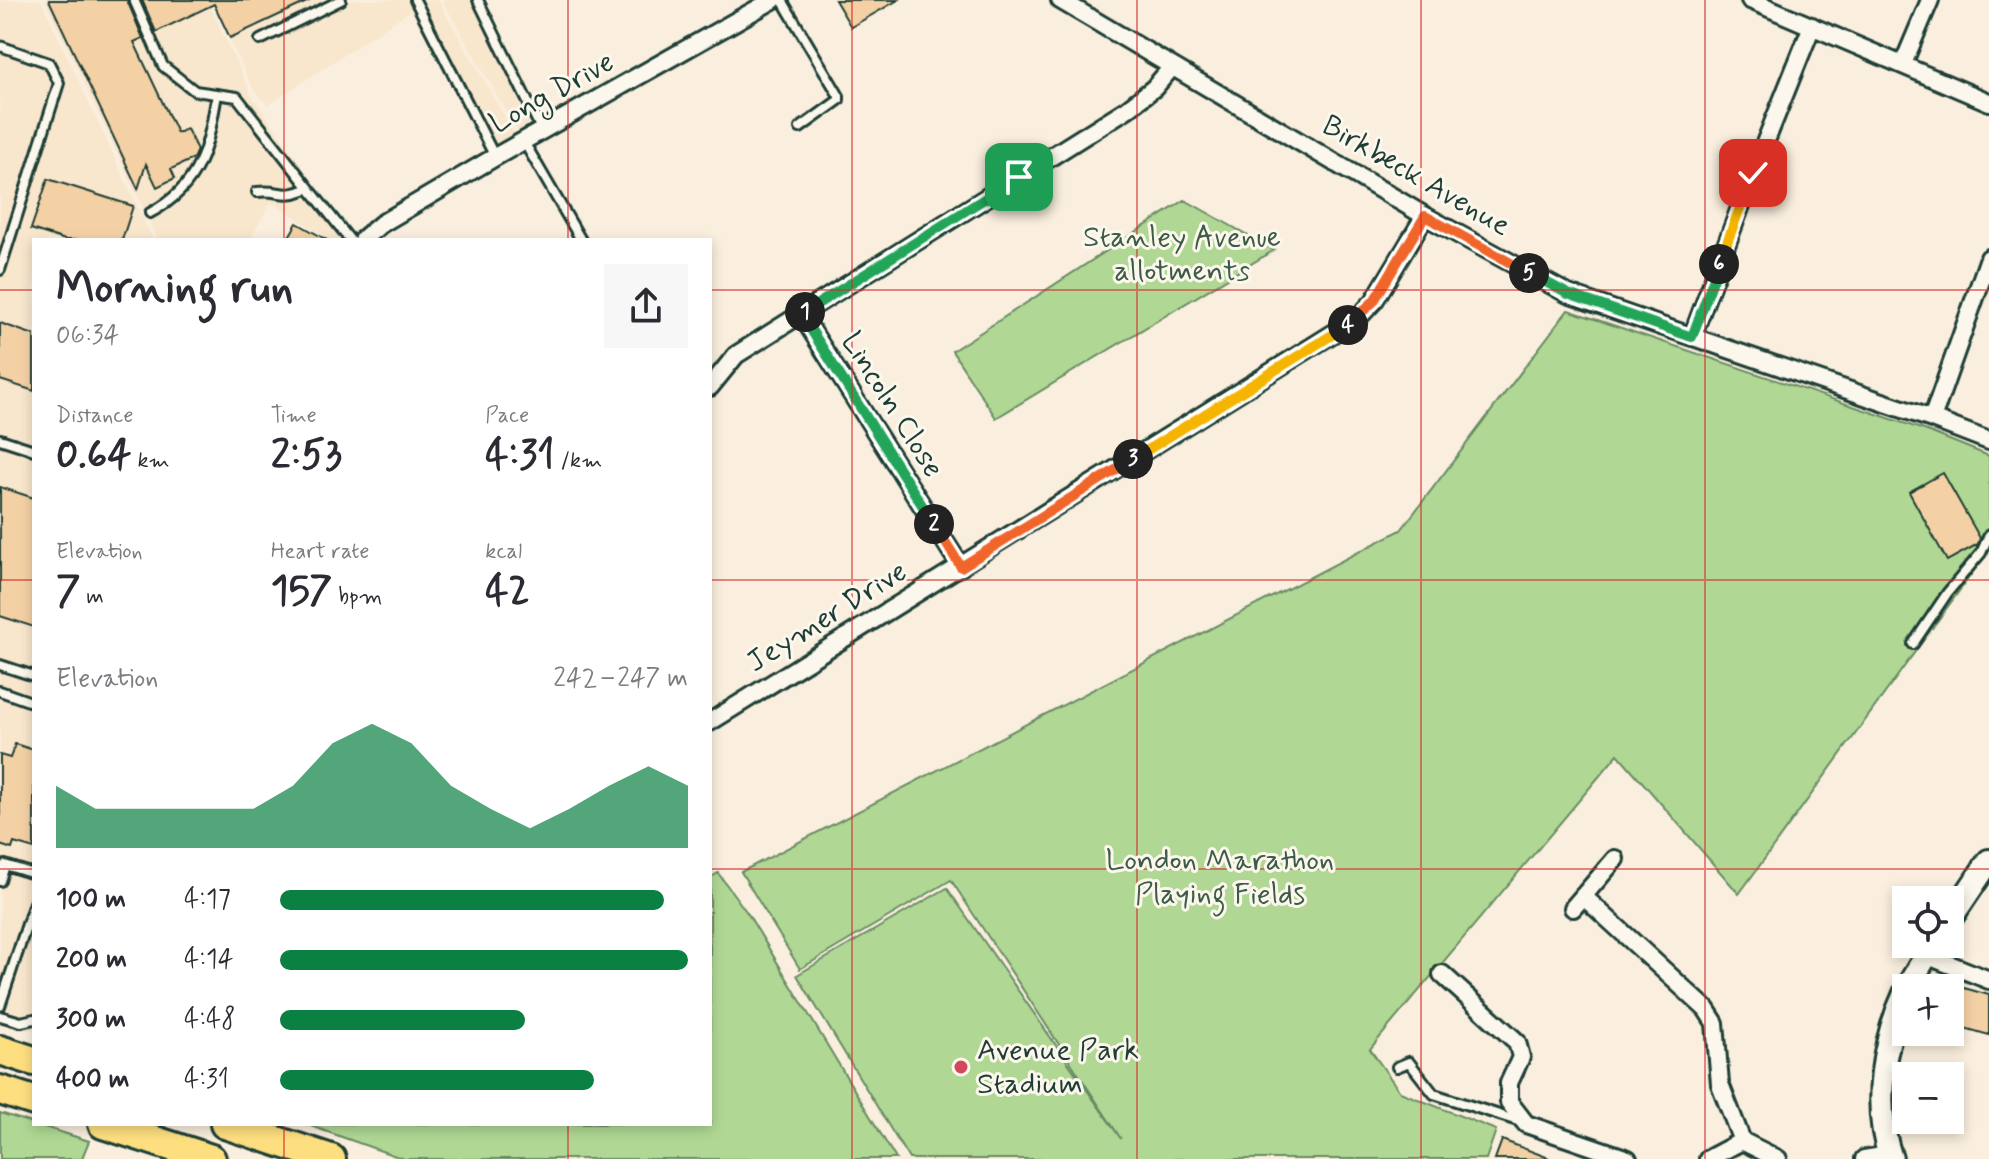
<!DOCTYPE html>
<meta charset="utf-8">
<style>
:root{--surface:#fff;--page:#f7f7f7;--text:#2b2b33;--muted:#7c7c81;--accent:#0b8043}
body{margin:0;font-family:Mynerve,sans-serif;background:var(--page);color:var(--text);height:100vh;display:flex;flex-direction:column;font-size:30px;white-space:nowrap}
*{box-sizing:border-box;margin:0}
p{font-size:26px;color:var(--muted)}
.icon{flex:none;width:44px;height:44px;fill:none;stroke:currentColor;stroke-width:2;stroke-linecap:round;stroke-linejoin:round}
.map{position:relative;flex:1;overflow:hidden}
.sheet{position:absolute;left:32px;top:238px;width:680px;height:888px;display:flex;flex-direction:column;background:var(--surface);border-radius:0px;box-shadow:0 4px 12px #0003}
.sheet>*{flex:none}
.controls{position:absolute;left:1892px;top:886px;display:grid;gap:16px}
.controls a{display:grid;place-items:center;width:72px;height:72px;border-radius:0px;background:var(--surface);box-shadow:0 4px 12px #0003;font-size:40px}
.pin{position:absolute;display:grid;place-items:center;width:68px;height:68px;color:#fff;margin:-34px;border-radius:16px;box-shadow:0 4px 12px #0006}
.km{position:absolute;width:40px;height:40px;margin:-20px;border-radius:50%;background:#222;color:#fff;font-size:22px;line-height:40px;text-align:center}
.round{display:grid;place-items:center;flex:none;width:84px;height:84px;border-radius:0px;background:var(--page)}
.overview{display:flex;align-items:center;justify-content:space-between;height:136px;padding:0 24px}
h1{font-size:44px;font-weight:700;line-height:60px}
.stats{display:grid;grid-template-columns:repeat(3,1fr);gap:12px;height:136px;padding:8px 24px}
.stats div{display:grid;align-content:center}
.stats b{font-size:40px;font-weight:700}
.stats small{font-size:22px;font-weight:400}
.stats p{font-size:22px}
.chart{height:224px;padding:16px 24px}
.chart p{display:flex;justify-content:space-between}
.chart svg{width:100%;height:144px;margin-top:8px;fill:var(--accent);opacity:.7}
ul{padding:0 24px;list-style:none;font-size:26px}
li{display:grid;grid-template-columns:128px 96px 1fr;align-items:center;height:60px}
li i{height:20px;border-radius:10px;background:var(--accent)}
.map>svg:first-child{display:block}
.built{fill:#f8e6cd}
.green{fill:#b0d894;stroke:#688a64;stroke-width:2}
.building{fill:#f4d1a5;stroke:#1f3d34;stroke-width:2}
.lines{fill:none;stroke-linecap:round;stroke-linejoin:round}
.lane-casing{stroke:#1f3d34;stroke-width:14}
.street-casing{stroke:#1f3d34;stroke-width:22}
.secondary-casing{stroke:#1f3d34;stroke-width:28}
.highway-casing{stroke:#1f3d34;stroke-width:34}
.lane{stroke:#fbf7ec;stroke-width:8}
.street{stroke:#fbf7ec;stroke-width:16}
.secondary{stroke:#fbf7ec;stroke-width:22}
.highway{stroke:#fedf80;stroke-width:28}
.split-1-casing{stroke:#fff;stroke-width:16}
.split-2-casing{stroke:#fff;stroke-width:16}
.split-3-casing{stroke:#fff;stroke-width:16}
.split-4-casing{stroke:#fff;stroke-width:16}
.split-5-casing{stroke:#fff;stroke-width:16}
.split-6-casing{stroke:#fff;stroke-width:16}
.split-7-casing{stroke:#fff;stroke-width:16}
.split-1{stroke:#22a559;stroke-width:10}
.split-2{stroke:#22a559;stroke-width:10}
.split-3{stroke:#f0652b;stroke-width:10}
.split-4{stroke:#f5b400;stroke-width:10}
.split-5{stroke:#f0652b;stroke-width:10}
.split-6{stroke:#22a559;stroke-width:10}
.split-7{stroke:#f5b400;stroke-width:10}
.grid{fill:none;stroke:#d62828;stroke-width:2;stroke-opacity:0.55}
.poi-dot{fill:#d1495b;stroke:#fbf7ec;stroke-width:3}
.labels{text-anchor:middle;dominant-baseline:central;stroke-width:6;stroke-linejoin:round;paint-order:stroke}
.street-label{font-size:30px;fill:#1f3d34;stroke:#fbf7ec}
.park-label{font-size:30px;fill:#3c5c47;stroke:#fbf7ec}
.poi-label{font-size:30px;fill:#1f3d34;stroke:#fbf7ec;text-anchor:start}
</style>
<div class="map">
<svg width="1989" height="1159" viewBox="0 0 1989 1159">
<rect width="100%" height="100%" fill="#faefde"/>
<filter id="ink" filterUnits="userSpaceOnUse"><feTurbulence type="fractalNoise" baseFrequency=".0125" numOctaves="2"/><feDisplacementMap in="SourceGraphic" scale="16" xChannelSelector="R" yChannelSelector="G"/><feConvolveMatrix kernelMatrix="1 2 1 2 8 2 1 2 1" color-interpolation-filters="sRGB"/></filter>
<g filter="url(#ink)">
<path class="built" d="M0 0H41L153 240H34V1030H17L0 1024Z
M45 0H207L252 96 353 238 350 240H331L271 202 250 240H158Z
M211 0H438L518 140 492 155 411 10 268 105 253 89Z
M442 0H485L545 123 521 137Z"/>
<path class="green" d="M1185 200 1274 250 996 418 952 351Z
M1568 310 1927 431 1989 456V550L1739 894 1618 754 1370 1049 1400 1092 1496 1130 1486 1159H909L797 975 947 888 1121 1139 951 880 800 969 741 872 1401 530Z
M718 873 748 914 896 1159H404L305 1124H710V878Z
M0 1113 89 1141 82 1158 85 1159H0Z"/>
<path class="building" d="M49 0H127L143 38 134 42 177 133 187 129 197 150 193 159 171 169 175 178 157 187 146 164 138 189Z
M142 0H311L230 38 214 4 156 32Z
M835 0H898L851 27Z
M48 179 133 206 122 240H65L31 229Z
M297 223 327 240H287Z
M0 323 34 335V391L0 380Z
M1943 473 1980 538 1978 544 1947 561 1909 492Z
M0 487 34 498V627L0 616Z
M15 744 34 750V849L14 843 12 849 0 845V755L10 758Z
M1950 984 1989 995V1035L1950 1024Z
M1502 1140 1549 1158V1159H1495Z"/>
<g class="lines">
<g class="lane-casing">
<path id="lane" d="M134 0 163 66 195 91 237 97 350 240
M415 0 495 157
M478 0 542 131
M782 0 839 96V100L800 128
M260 40 341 0
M0 46 49 63 59 83 0 270
M524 142 581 240
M257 192C282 189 281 200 309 188
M150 213C201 186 208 147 217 94
M0 439 34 450
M1913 644 1948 592 1981 553 1989 535
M0 665 34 676
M0 691 34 703
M0 881 5 865 34 874
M0 1006 34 903
M0 1016 21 1022 34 1019
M1397 1067 1409 1062 1434 1094 1521 1122"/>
</g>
<g class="street-casing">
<path id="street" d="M1060 0 1425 216 1568 294 1932 419 1989 441
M1750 0 1989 102
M1903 64 1930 0
M362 240 381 224 495 157 773 0
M801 314 961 567
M1692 337 1753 173 1812 26
M710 387 736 355 1127 109 1154 88 1172 67
M1932 419 1989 258
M710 722 1358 318 1374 301 1425 216
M1583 896 1706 1009 1715 1023 1720 1084 1742 1141
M1573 908 1615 859
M1926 955 1989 980
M1442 974 1517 1042 1521 1057 1509 1083V1102L1526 1124 1628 1159
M1708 1159 1742 1141 1778 1159
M1864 1159 1889 1155"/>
</g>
<g class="secondary-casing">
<path id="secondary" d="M1950 919 1989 861
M1907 988 1933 944
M1891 1159C1872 1105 1883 1041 1906 991"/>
</g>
<g class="highway-casing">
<path id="highway" d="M0 1050 34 1061
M0 1090 34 1101
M103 1124 211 1159
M225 1124 331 1159"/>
</g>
<use href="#lane" class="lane"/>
<use href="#street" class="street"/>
<use href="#secondary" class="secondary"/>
<use href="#highway" class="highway"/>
</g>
</g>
<g class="lines" filter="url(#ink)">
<g class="split-1-casing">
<path id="split-1" d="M805 312 1019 177"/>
</g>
<g class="split-2-casing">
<path id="split-2" d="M805 312 801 314 934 524"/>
</g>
<g class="split-3-casing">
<path id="split-3" d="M934 524 961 567 1133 459"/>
</g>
<g class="split-4-casing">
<path id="split-4" d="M1133 459 1348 325"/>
</g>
<g class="split-5-casing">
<path id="split-5" d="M1348 325 1374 301 1425 216 1529 273"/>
</g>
<g class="split-6-casing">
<path id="split-6" d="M1529 273 1568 294 1692 337 1719 264"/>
</g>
<g class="split-7-casing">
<path id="split-7" d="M1719 264 1753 173"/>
</g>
<use href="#split-1" class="split-1"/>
<use href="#split-2" class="split-2"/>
<use href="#split-3" class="split-3"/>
<use href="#split-4" class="split-4"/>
<use href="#split-5" class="split-5"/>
<use href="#split-6" class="split-6"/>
<use href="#split-7" class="split-7"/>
</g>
<path class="grid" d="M284 0V240M568 0V240M852 0V1159M1137 0V1159M1421 0V1159M1705 0V1159M0 290H34M710 290H1989M0 580H34M710 580H1989M0 869H34M710 869H1989M284 1124V1159M568 1124V1159"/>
<circle class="poi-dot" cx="961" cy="1067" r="8"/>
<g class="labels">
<g class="street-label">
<text transform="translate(552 93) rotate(-29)">Long Drive</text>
<text transform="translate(1416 176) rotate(30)">Birkbeck Avenue</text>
<text transform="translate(892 405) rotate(58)">Lincoln Close</text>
<text transform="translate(827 617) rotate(-32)">Jeymer Drive</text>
</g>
<g class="park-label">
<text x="1182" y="237">Stanley Avenue<tspan x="1182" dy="34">allotments</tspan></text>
<text x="1220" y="860">London Marathon<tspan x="1220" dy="34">Playing Fields</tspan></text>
</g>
<g class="poi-label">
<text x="977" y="1050">Avenue Park<tspan x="977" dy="34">Stadium</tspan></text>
</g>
</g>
</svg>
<div class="controls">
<a><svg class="icon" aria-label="locate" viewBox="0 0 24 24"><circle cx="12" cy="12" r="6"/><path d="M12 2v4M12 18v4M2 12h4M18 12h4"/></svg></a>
<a>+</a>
<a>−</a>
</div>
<div class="pin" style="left:1019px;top:177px;background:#1e9e55"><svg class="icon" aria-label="arrive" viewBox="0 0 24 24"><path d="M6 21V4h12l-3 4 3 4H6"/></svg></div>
<div class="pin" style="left:1753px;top:173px;background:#d93025"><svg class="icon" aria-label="check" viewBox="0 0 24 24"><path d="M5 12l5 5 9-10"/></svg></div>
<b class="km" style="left:805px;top:312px">1</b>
<b class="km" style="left:934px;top:524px">2</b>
<b class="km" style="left:1133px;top:459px">3</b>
<b class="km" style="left:1348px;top:325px">4</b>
<b class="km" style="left:1529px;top:273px">5</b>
<b class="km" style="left:1719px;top:264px">6</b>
<section class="sheet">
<div class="overview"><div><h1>Morning run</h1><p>06:34</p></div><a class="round"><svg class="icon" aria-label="share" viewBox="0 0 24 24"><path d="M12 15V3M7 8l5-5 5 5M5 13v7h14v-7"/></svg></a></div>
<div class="stats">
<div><p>Distance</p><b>0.64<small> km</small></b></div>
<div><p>Time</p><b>2:53</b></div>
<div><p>Pace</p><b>4:31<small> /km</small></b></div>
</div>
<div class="stats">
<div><p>Elevation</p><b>7<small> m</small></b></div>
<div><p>Heart rate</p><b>157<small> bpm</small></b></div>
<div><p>kcal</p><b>42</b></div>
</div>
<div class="chart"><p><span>Elevation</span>242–247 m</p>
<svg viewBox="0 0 160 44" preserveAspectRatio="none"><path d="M0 44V25L10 32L20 32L30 32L40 32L50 32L60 25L70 12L80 6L90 12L100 25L110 32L120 38L130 32L140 25L150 19L160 25V44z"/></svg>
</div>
<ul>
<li><b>100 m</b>4:17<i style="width:94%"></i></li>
<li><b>200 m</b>4:14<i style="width:100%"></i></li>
<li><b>300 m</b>4:48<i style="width:60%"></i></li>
<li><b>400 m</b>4:31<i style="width:77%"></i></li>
</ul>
</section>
</div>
